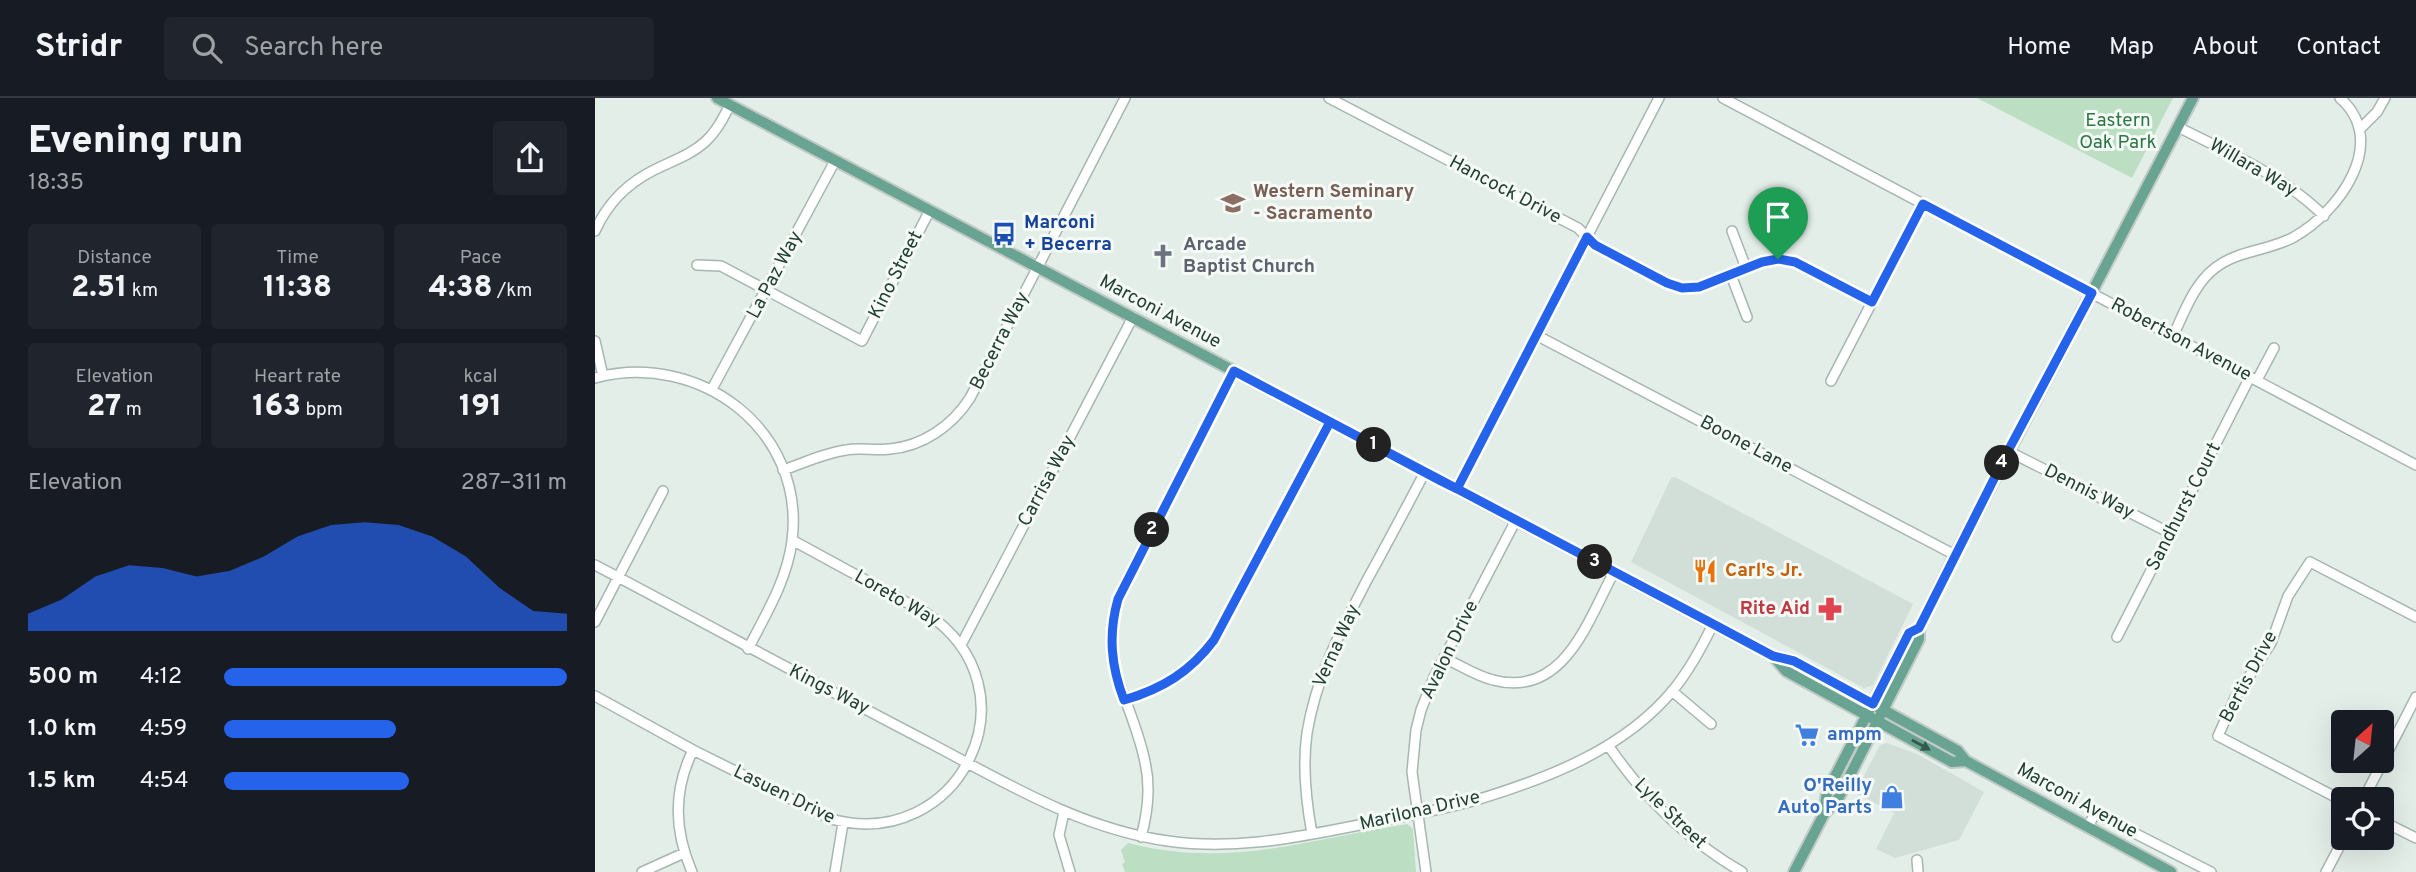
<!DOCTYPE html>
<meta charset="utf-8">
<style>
:root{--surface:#171b24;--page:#20242c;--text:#f1f3f6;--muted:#9ea1a6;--line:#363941;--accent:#2563eb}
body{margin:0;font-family:Overpass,sans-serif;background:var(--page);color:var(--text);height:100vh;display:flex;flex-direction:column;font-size:26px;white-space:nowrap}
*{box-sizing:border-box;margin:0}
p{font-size:23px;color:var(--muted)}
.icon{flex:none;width:38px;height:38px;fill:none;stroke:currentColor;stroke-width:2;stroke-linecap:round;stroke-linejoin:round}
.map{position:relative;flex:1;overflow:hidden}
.side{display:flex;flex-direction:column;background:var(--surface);width:595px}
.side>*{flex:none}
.needle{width:46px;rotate:27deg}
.controls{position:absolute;left:1736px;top:612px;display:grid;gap:14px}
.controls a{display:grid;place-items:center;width:63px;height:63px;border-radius:7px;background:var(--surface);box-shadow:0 7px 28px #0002;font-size:35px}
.pin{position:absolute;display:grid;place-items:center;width:60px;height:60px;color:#fff;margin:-72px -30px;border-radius:50% 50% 50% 0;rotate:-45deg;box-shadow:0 0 7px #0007}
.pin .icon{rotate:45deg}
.km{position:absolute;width:35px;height:35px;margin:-18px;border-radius:50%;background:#222;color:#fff;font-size:19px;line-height:35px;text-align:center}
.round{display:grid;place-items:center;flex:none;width:74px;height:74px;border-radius:7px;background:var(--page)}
.summary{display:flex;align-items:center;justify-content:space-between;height:119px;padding:0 28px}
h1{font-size:38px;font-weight:800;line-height:52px}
.metrics{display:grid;grid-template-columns:repeat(3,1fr);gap:10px;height:119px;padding:7px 28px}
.metrics div{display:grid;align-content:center;border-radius:7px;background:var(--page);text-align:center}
.metrics b{font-size:30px;font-weight:800}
.metrics small{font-size:19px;font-weight:400}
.metrics p{font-size:19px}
.chart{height:196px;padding:14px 28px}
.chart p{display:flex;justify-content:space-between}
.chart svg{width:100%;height:126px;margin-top:7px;fill:var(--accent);opacity:.7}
ul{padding:0 28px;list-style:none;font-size:23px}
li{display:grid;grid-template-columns:112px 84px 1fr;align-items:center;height:52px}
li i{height:18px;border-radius:9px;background:var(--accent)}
header{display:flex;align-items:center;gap:42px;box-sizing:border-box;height:98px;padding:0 35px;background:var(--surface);border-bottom:2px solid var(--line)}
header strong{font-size:33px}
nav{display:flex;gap:38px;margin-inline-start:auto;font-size:24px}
.search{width:490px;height:63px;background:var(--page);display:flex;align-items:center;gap:18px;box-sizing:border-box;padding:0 24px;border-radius:7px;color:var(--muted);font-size:26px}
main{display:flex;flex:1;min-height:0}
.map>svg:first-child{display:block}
.built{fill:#d2ded8}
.green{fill:#bcdfc4}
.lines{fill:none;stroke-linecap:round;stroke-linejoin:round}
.minor-casing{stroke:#a6b6b0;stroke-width:12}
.major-casing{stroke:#c1cac7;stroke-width:14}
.minor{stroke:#fff;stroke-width:9}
.major{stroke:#68a491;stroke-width:10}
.oneway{fill:#34594d}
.route-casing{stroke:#fff;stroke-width:14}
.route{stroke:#2563eb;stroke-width:9}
.labels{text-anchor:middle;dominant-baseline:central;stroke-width:6;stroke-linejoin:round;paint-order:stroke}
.park-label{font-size:19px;fill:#2c7745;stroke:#f5faf7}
.street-label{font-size:19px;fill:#234036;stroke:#f5faf7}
.education-label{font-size:19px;font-weight:bold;fill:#785e54;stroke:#f5faf7;text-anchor:start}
.transit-label{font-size:19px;font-weight:bold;fill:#164399;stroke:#f5faf7;text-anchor:start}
.worship-label{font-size:19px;font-weight:bold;fill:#5b616d;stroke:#f5faf7;text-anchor:start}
.food-label{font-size:19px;font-weight:bold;fill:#c56008;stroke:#f5faf7;text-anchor:start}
.health-label{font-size:19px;font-weight:bold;fill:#be3a42;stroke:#f5faf7;text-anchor:end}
.shop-label{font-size:19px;font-weight:bold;fill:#366cbe;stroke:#f5faf7;text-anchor:start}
</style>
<header>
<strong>Stridr</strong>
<div class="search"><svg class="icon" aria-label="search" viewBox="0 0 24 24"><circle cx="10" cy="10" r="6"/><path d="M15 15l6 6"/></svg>Search here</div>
<nav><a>Home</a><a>Map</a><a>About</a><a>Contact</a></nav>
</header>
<main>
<section class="side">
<div class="summary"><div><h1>Evening run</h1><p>18:35</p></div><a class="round"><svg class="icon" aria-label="share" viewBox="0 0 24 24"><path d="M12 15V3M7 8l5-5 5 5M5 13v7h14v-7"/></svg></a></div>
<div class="metrics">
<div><p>Distance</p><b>2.51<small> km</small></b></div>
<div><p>Time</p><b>11:38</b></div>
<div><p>Pace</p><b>4:38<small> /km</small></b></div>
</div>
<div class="metrics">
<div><p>Elevation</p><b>27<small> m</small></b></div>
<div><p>Heart rate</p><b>163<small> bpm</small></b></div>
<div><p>kcal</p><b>191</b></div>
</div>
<div class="chart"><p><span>Elevation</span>287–311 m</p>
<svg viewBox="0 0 160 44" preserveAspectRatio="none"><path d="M0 44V38L10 33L20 25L30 21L40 22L50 25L60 23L70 18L80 11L90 7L100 6L110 7L120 11L130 18L140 29L150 37L160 38V44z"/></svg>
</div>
<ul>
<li><b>500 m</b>4:12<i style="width:100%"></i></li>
<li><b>1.0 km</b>4:59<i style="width:50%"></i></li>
<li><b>1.5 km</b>4:54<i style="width:54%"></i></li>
</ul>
</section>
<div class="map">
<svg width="1821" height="774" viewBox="0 0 1821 774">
<rect width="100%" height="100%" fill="#e4eee9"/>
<path class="built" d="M1080 379 1318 506 1278 587 1269 590 1036 464 1076 380Z
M1292 645 1322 656 1389 694 1364 742 1300 760 1281 751 1299 715 1260 695 1285 647Z"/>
<path class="green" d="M1382 0H1578L1537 80Z
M812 726 818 731 821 774H530L527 766 530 764 526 752 533 745C634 771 714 741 812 726Z"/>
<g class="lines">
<g class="minor-casing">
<path id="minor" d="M734 0 983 130 1000 147 1077 187C1120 200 1157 150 1200 164L1277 204
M1128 0 1821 367
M1583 29C1634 55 1688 77 1729 118
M1765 31 1782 14 1790 0
M0 133C12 106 33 85 59 72 77 63 96 57 111 43 122 33 128 20 135 7
M1137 133 1151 170
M102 167 126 168 267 243 335 112
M1136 177 1152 219
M941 237 1360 457
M1578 238C1589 215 1599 186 1620 170 1643 152 1674 153 1699 139 1744 114 1795 44 1745 0
M0 243 8 278
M0 280C104 252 211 332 197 443 192 482 171 516 153 551
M1662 282 1679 250
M1236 283 1328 106
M117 291 240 63
M1413 353 1575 435
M188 372C209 365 229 355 251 352 265 349 280 353 295 351 328 348 357 328 375 300L530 0
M861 391 1064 0
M0 467C112 526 223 587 335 645 411 685 486 731 573 743 635 752 694 741 754 729 796 721 837 714 878 703 951 681 1029 652 1079 591 1095 571 1107 549 1118 526
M0 524 68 393
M1522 539 1655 279
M366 547 538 219
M849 560C865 567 881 578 898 582 969 601 993 522 1019 474
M1077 593 1116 626
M0 598 98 652 236 721C365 756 446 591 331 515L197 442
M529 602C567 591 595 574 619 542L735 324
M1013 647C1049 700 1092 742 1147 774
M1768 702 1821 599
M1748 703 1623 638 1640 600 1676 545 1693 498 1715 464 1821 519
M469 714 464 737 475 774
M1787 723 1821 740
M1493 729 1500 715 1616 774
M717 736C711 703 707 669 712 635 721 579 746 532 772 482 792 446 811 410 830 374
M546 739C553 714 556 690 550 664 536 596 498 563 528 489L639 273
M1322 762 1323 774
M47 774 89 755
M97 774C79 732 78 693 98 652
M240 774 248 725
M831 774 817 674 821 632 826 612 839 579 921 422
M1731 774 1749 740"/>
</g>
<g class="major-casing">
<path id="major" d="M122 0 1178 558 1199 563 1363 653 1371 663 1576 774
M1178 558 1191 573 1337 653 1357 664 1371 663
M1229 715 1232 694 1314 535 1324 530
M1199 774 1229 716 1244 699 1324 541V530L1360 457 1598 0"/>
</g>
<use href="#minor" class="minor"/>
<use href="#major" class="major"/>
</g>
<defs><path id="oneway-solid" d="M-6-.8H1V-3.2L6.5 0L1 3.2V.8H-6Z" transform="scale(1.75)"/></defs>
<use class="oneway" href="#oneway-solid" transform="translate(1326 647) rotate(29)"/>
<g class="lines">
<g class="route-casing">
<path id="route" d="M1183 161 1167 164 1104 189 1087 190 1072 185 1000 147 992 139 862 391 846 383 735 324 619 542C595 574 567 591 529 602 516 568 513 537 523 501L639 273C819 368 999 462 1178 558L1199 563 1278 606 1314 535 1324 530 1413 353 1497 195 1328 106 1277 204 1200 164 1183 161"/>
</g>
<use href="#route" class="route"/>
</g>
<defs>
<g id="school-bare" transform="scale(1.89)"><path d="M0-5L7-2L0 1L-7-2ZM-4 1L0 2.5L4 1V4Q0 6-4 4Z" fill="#8d6e63" stroke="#f5faf7" stroke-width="2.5" paint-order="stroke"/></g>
<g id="bus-bare" transform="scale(1.89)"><path d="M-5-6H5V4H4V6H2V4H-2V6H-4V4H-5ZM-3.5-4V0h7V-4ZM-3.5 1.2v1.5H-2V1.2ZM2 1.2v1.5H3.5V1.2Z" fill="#1a4fb4" stroke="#f5faf7" stroke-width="2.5" paint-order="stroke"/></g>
<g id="church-bare" transform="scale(1.89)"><path d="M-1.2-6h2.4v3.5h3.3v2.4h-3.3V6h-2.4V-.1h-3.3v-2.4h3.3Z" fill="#6b7280" stroke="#f5faf7" stroke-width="2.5" paint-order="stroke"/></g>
<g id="restaurant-bare" transform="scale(1.89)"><path d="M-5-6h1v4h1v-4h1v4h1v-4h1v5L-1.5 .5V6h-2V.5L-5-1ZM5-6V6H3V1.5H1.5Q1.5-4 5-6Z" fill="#e8710a" stroke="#f5faf7" stroke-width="2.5" paint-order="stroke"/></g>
<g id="pharmacy-bare" transform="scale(1.89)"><path d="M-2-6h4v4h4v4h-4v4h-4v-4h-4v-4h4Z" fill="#e0444e" stroke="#f5faf7" stroke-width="2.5" paint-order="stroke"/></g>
<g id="supermarket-bare" transform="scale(1.89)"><path d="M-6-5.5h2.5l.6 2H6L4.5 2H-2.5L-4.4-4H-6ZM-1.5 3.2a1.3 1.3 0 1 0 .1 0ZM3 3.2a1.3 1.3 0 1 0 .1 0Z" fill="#3f7fe0" stroke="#f5faf7" stroke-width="2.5" paint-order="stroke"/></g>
<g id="shop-bare" transform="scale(1.89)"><path d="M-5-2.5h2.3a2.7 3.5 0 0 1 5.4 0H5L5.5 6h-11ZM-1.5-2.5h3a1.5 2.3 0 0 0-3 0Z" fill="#3f7fe0" stroke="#f5faf7" stroke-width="2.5" paint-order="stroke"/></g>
</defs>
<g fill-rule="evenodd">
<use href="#school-bare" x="638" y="105"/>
<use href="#bus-bare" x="409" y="136"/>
<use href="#church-bare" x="568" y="158"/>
<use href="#restaurant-bare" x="1110" y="473"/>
<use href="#pharmacy-bare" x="1235" y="511"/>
<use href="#supermarket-bare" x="1212" y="637"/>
<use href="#shop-bare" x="1297" y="699"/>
</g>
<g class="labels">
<g class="park-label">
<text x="1523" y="23">Eastern<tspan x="1523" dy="22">Oak Park</tspan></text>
</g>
<g class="street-label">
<text transform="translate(1658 70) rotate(30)">Willara Way</text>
<text transform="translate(910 92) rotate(28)">Hancock Drive</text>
<text transform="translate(180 177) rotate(-62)">La Paz Way</text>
<text transform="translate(301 177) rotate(-63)">Kino Street</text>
<text transform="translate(565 214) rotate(28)">Marconi Avenue</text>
<text transform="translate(1586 242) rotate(28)">Robertson Avenue</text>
<text transform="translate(405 243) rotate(-63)">Becerra Way</text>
<text transform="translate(1151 347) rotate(28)">Boone Lane</text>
<text transform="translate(452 383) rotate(-62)">Carrisa Way</text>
<text transform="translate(1494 394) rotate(27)">Dennis Way</text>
<text transform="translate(1589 409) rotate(-63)">Sandhurst Court</text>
<text transform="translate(302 501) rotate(30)">Loreto Way</text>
<text transform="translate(742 548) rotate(-66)">Verna Way</text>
<text transform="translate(855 552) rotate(-64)">Avalon Drive</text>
<text transform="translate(1654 579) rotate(-62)">Bertis Drive</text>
<text transform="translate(234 592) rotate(27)">Kings Way</text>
<text transform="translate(189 697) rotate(26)">Lasuen Drive</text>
<text transform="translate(1482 703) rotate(29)">Marconi Avenue</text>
<text transform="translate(825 713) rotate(-13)">Marilona Drive</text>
<text transform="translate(1075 716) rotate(44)">Lyle Street</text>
</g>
<g class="education-label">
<text x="658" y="94">Western Seminary<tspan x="658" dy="22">- Sacramento</tspan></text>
</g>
<g class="transit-label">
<text x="429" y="125">Marconi<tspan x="429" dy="22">+ Becerra</tspan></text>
</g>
<g class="worship-label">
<text x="588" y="147">Arcade<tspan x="588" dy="22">Baptist Church</tspan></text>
</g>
<g class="food-label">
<text x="1130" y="473">Carl's Jr.</text>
</g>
<g class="health-label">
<text x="1215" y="511">Rite Aid</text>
</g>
<g class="shop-label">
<text x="1232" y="637">ampm</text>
<text x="1277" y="688" text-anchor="end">O'Reilly<tspan x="1277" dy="22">Auto Parts</tspan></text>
</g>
</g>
</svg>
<div class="controls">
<a><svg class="needle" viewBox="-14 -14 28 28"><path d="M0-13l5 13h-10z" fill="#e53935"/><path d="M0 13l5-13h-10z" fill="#9ea1a6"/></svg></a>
<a><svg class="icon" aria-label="locate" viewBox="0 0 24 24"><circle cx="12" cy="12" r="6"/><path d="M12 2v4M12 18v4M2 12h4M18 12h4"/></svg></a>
</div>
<div class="pin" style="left:1183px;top:161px;background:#1e9e55"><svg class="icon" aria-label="arrive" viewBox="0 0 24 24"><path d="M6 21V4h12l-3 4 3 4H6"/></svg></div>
<b class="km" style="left:779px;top:347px">1</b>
<b class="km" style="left:557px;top:432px">2</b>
<b class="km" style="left:1000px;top:464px">3</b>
<b class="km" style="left:1407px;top:365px">4</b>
</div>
</main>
